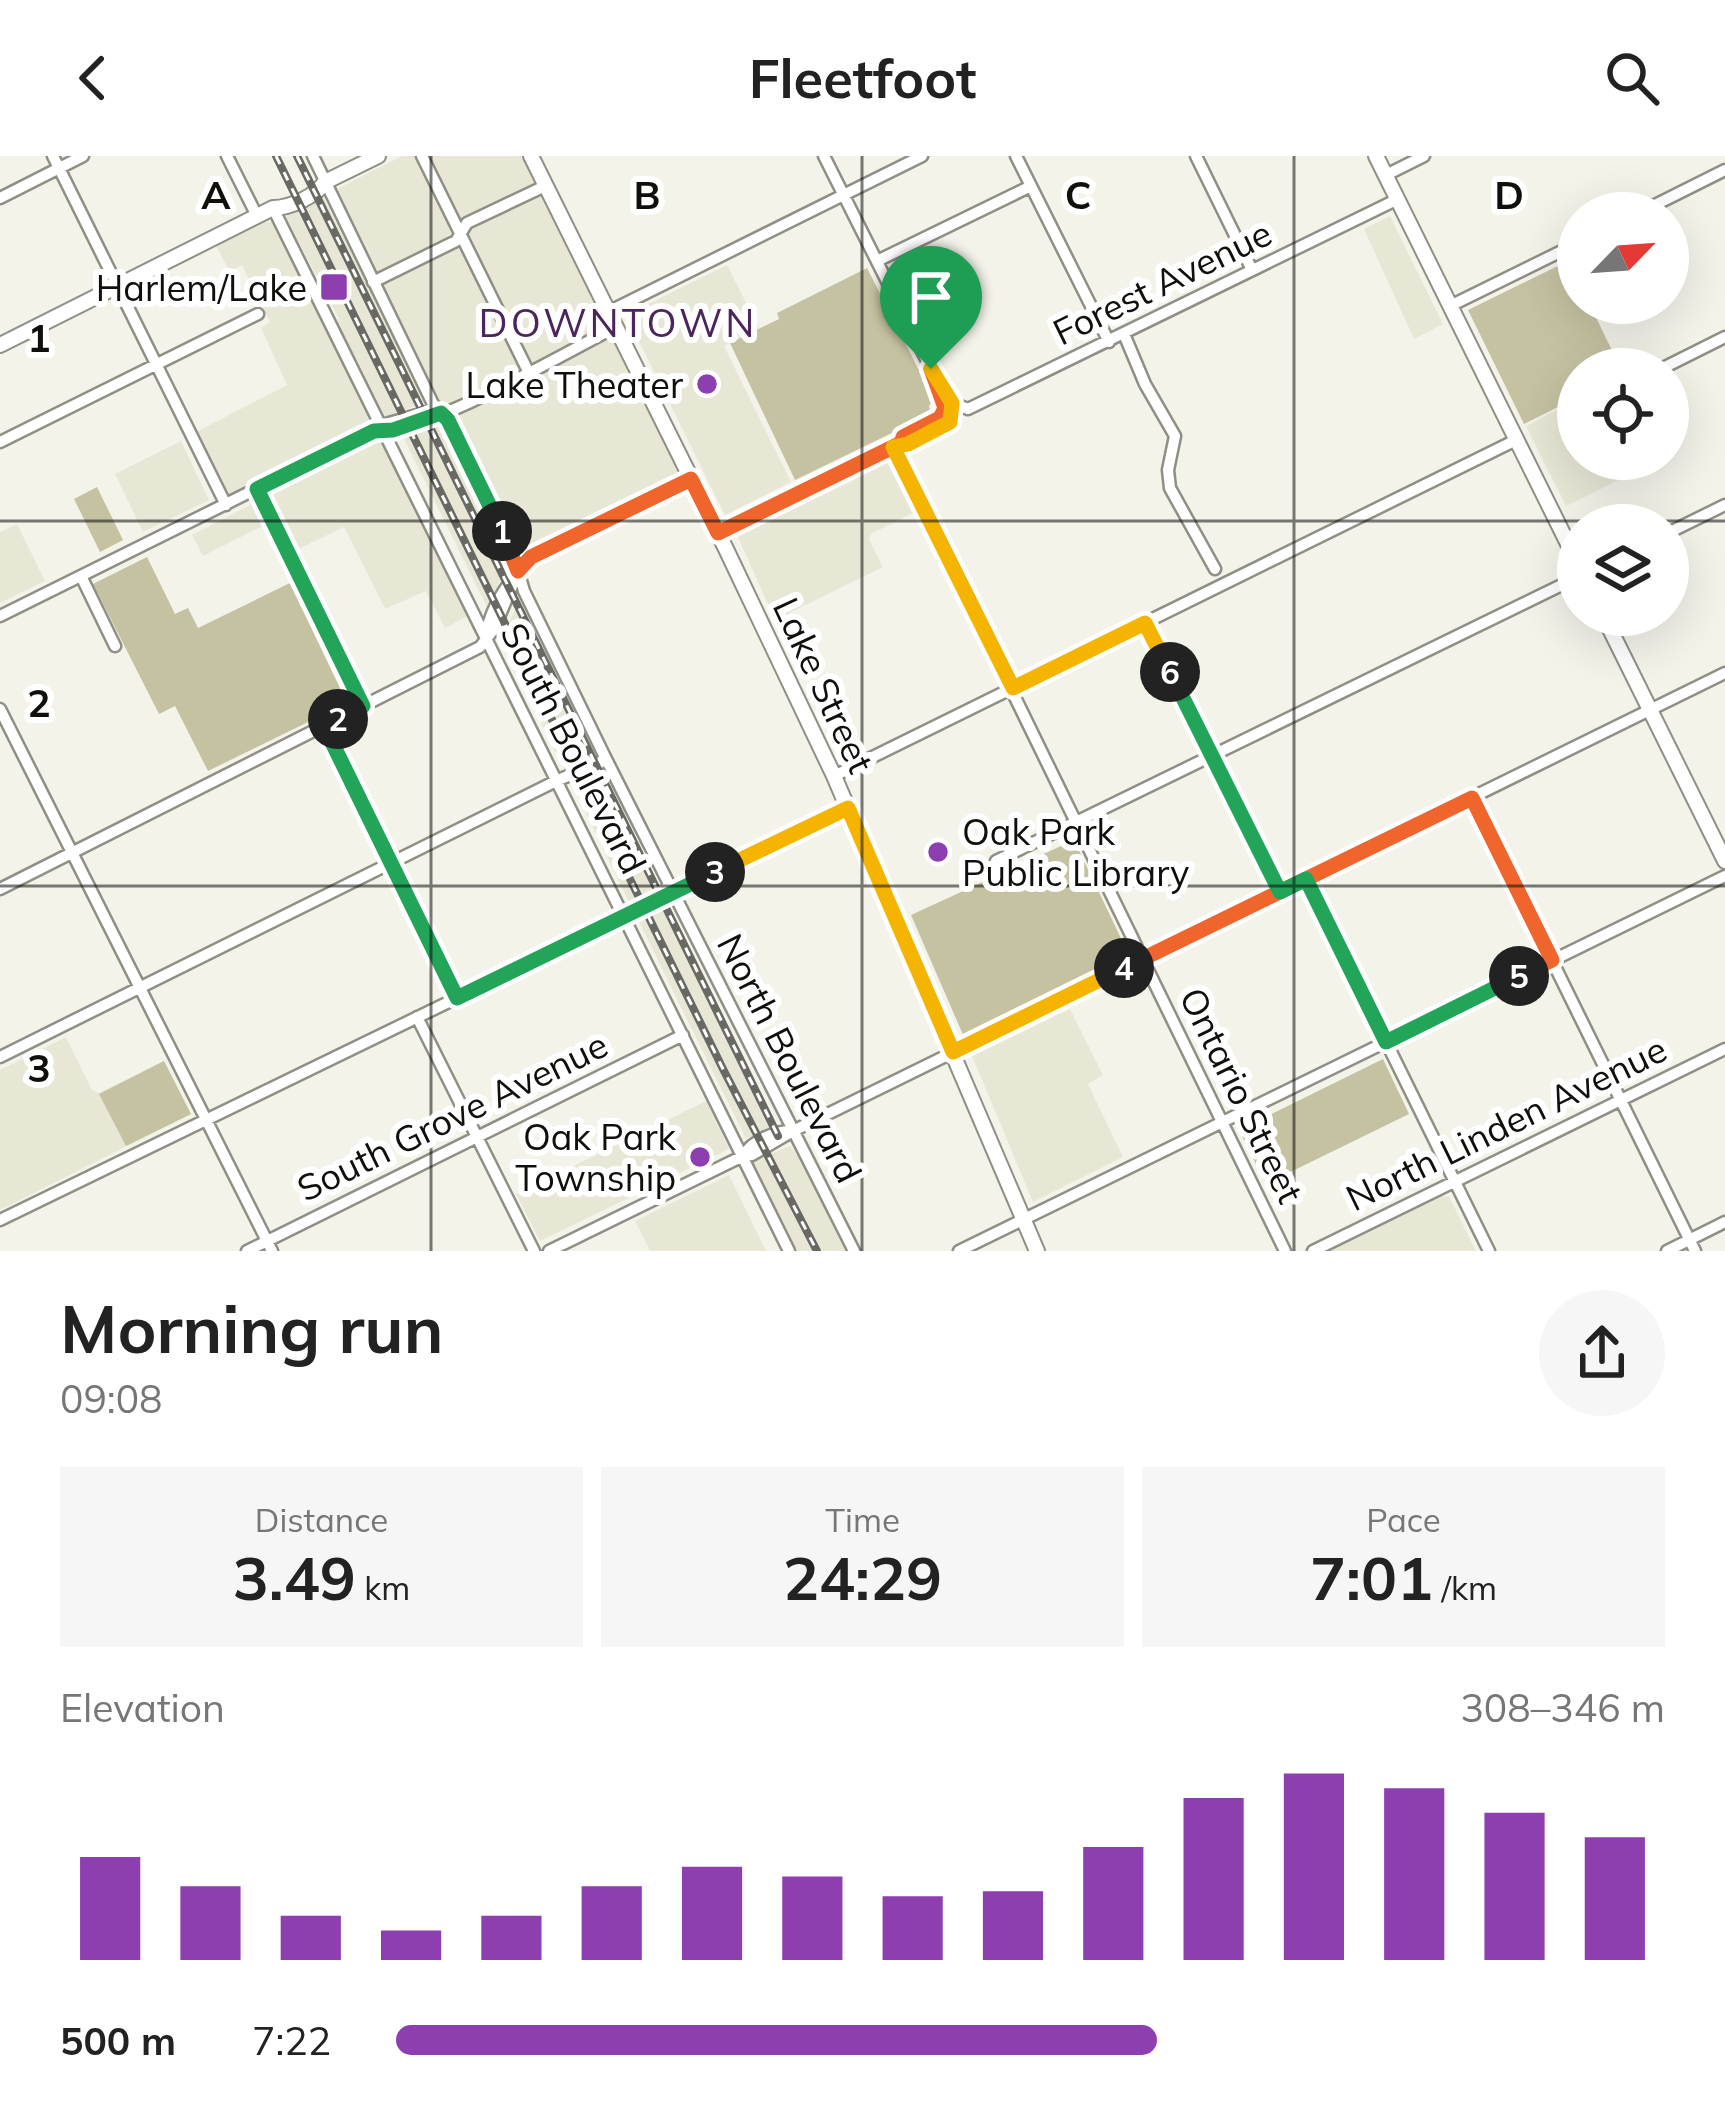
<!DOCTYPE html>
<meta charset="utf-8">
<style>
:root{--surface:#fff;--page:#f6f6f6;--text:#222;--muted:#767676;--accent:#8d3fb0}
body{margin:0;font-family:Mulish,sans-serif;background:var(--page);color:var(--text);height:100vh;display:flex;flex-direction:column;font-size:45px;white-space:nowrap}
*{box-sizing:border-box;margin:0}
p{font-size:39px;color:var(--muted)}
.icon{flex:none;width:66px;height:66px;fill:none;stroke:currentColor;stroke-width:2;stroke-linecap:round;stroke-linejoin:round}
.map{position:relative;height:1095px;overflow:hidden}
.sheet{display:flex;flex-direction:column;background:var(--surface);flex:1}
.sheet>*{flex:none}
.needle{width:78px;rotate:65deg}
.tools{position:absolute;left:1557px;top:36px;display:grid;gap:24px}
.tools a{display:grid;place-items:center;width:132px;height:132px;border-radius:50%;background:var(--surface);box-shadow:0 12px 48px #0002;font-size:60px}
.pin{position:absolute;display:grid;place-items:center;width:102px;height:102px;color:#fff;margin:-123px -51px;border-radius:50% 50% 50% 0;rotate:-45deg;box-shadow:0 0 12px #0007}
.pin .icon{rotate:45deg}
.km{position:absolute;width:60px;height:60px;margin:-30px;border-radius:50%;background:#222;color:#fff;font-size:33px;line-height:60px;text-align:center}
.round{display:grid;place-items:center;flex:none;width:126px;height:126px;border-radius:63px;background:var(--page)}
.summary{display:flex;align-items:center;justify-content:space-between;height:204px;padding:0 60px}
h1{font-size:66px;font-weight:700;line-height:90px}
.metrics{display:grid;grid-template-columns:repeat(3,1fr);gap:18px;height:204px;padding:12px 60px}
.metrics div{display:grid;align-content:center;border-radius:0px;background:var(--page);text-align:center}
.metrics b{font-size:60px;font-weight:700}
.metrics small{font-size:33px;font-weight:400}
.metrics p{font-size:33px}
.chart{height:336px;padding:24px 60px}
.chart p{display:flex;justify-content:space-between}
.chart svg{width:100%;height:216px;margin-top:12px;stroke:var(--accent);stroke-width:6}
ul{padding:0 60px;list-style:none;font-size:39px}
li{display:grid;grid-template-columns:192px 144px 1fr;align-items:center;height:90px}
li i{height:30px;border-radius:15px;background:var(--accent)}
header{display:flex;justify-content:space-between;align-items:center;height:156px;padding:0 60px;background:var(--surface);font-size:54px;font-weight:700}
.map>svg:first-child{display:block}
.built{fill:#e8e7d6}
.green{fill:#c4c2a1}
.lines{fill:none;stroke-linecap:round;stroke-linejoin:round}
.minor-casing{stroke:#8f8f86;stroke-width:15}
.major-casing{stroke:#8f8f86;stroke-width:18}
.minor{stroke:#fff;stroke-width:10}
.major{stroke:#fff;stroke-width:14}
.rail-casing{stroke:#696963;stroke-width:8}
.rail{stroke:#fff;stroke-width:3;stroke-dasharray:9;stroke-linecap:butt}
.split-1-casing{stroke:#fff;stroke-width:24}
.split-2-casing{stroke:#fff;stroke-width:24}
.split-3-casing{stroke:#fff;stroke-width:24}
.split-4-casing{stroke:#fff;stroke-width:24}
.split-5-casing{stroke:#fff;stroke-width:24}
.split-6-casing{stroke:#fff;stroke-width:24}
.split-7-casing{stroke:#fff;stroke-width:24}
.split-1{stroke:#f0652b;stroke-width:15}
.split-2{stroke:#22a559;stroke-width:15}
.split-3{stroke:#22a559;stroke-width:15}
.split-4{stroke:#f5b400;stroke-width:15}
.split-5{stroke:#f0652b;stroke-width:15}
.split-6{stroke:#22a559;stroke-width:15}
.split-7{stroke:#f5b400;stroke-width:15}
.grid{fill:none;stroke:#0f0f0c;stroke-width:3;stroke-opacity:0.55}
.poi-dot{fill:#8d3fb0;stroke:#fff;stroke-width:4.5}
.labels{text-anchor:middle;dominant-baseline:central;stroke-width:12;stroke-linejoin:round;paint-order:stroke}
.street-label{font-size:36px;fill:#0f0f0c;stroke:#fff}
.poi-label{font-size:36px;fill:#0f0f0c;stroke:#fff;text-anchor:end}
.neighbourhood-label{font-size:39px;letter-spacing:3px;fill:#4b255c;stroke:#fff}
.grid-label{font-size:39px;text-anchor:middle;font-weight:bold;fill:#0f0f0c;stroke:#fff;stroke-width:12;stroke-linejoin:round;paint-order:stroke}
</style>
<header><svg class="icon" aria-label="back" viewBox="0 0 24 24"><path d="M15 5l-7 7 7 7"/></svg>Fleetfoot<svg class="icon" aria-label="search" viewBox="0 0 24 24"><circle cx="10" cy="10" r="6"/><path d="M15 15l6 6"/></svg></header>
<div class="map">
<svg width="1725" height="1095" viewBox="0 0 1725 1095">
<rect width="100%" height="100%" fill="#f4f3ea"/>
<path class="built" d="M402 0H524L678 307V321L528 395 515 392 512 387H518L465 279 454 258 438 247 338 38 339 32Z
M322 38 425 243 427 250 425 247 394 257 395 261 387 263 382 260 358 205 349 196 337 171 339 162 286 63 290 53 292 57 320 43Z
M1390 60 1443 168 1414 183 1364 73Z
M265 66H273L373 266 366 273 231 340 226 337 196 276 287 229 261 172 270 166 242 109 230 116 216 90Z
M727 109 759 172 724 190 791 326 725 359 626 159Z
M1578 243V303H1662L1566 350 1526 270Z
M445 266 511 402 506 420 504 417 487 451 403 281Z
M375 278 384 283 389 301 468 460 445 472 426 435 385 453 344 371 294 395 266 341V334Z
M181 285 209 344 143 376 115 318Z
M892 303 917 355 871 378 869 383 883 411 775 464 738 381Z
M252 348 263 370 203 400 192 379Z
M17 368 45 425 0 447V376Z
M519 446 592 595 562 610 500 483Z
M601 614 659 731 629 746 572 628Z
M668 750 775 969 746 983 638 764Z
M1070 853 1103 919 1088 928 1123 1001 1033 1046 972 900Z
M66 881 92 934 99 937 164 905 191 958 0 1054V914Z
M706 945 729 993 540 1085 516 1038Z
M790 990 799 1002 845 1095H797L761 1028 752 1010 754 1004Z
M729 1019 766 1095H650L635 1065Z
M1449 1040 1476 1095H1329L1440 1041Z"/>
<path class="green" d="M1568 105 1578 125V147H1589L1621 213H1578L1576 242 1524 268 1468 154Z
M867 112 934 244 929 250 931 258 795 324 730 187 779 163 777 157Z
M97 331 123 384 100 396 74 343Z
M147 401 175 458 188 452 198 472 290 427 347 547 208 615 175 550 159 558 93 428Z
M1074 684 1130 801 964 881 911 759Z
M1383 903 1409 958 1266 1028 1239 974Z
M164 905 191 958 126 990 99 938Z"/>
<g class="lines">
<g class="minor-casing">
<path id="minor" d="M53 0 226 349
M227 0 257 60
M313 0 433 248 448 264 513 398 524 435 605 601 854 1095
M422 0 528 215
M824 0 931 213 952 247 968 253 1398 43
M1016 0 1109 186
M1196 0 1252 114
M1386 19 1424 0
M0 42 83 0
M273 52 789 1095
M1639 57 1725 14
M877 105 1031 30
M373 126 456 85 467 67 545 30
M1450 150 1578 87
M608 156 922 0
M1124 178 1145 228 1175 280 1168 314 1170 332 1215 413
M1661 213 1725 181
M382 273C427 278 568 195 616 171
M0 286 258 158
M901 287 903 281 943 258 942 245
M893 291 1285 1095
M257 333 363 550
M718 377 901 287C924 286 952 272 952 247
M1668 377 1725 349
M81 420 115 490
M0 460 389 267 431 255 441 257
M1145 467 1279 736
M486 478C492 447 510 424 531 401L691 323
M0 553 272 1095
M324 570 457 842
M834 620 1516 284
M1472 642 1695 1095
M996 705 1578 421
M1306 723 1489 1095
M0 733 480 491 494 473 517 418
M417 861 534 1095
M0 901 558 624 600 607 605 601
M743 1000C751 985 776 974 793 975
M0 1064 848 652
M247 1095 683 879
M549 1095 743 1000 752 999 793 975 1725 517
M959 1095 1725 720
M1313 1095 1725 893
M1667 1095 1725 1066"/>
</g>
<g class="major-casing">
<path id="major" d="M531 0 726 393 834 620 1037 1095
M1376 0 1578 408
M0 189 273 52C290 52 316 40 325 26L378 0
M1603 459 1725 705"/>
</g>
<use href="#minor" class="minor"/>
<use href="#major" class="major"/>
<g class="rail-casing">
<path id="rail" d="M276 0 723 913 817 1095
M297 0 778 980"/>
</g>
<use href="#rail" class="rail"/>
</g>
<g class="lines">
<g class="split-1-casing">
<path id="split-1" d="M502 375 518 415 531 401 691 323 718 377 901 287 903 281 940 262 945 252 931 213"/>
</g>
<g class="split-2-casing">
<path id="split-2" d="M338 563 363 550 257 333 374 275 393 274 441 257 448 264 502 375"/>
</g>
<g class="split-3-casing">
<path id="split-3" d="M338 563 324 570 457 842 715 716"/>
</g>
<g class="split-4-casing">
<path id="split-4" d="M715 716 848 652 953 896 1124 812"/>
</g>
<g class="split-5-casing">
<path id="split-5" d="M1124 812 1472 642 1552 804 1519 820"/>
</g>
<g class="split-6-casing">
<path id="split-6" d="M1170 516 1280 736 1306 723 1386 886 1519 820"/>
</g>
<g class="split-7-casing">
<path id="split-7" d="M931 213 952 247 950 266 908 288 893 291 1013 532 1145 467 1170 516"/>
</g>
<use href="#split-1" class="split-1"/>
<use href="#split-2" class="split-2"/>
<use href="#split-3" class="split-3"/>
<use href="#split-4" class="split-4"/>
<use href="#split-5" class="split-5"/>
<use href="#split-6" class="split-6"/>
<use href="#split-7" class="split-7"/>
</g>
<path class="grid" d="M431 0V1095M862 0V1095M1294 0V1095M0 365H1725M0 730H1725"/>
<g class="poi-dot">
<rect x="319" y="116" width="30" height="30" rx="6"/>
<circle cx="707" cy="228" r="12"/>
<circle cx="938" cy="696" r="12"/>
<circle cx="700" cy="1001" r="12"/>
</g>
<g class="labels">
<g class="street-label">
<text transform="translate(1162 126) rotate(-26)">Forest Avenue</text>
<text transform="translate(824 529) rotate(65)">Lake Street</text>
<text transform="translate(574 592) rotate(63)">South Boulevard</text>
<text transform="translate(790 902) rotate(63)">North Boulevard</text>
<text transform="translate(1242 939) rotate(64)">Ontario Street</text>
<text transform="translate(452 960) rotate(-26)">South Grove Avenue</text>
<text transform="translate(1506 967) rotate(-26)">North Linden Avenue</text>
</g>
<g class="poi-label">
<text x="307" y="131">Harlem/Lake</text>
<text x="683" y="228">Lake Theater</text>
<text x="962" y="675" text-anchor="start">Oak Park<tspan x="962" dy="41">Public Library</tspan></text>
<text x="676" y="980">Oak Park<tspan x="676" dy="41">Township</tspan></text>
</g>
<g class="neighbourhood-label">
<text x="618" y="166">DOWNTOWN</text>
</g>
</g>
<g class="grid-label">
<text x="216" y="53">A</text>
<text x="647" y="53">B</text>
<text x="1078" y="53">C</text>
<text x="1509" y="53">D</text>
<text x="39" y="196">1</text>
<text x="39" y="561">2</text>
<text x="39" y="926">3</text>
</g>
</svg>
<div class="tools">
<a><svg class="needle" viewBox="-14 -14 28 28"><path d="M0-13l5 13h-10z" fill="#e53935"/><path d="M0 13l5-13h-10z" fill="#767676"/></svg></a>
<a><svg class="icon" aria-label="locate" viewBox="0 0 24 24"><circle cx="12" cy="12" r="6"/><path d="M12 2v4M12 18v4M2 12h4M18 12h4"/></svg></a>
<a><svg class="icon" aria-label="layers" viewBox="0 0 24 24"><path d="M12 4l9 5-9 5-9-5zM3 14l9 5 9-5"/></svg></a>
</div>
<div class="pin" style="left:931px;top:213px;background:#1e9e55"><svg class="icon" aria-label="arrive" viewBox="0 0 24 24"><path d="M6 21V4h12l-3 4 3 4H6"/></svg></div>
<b class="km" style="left:502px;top:375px">1</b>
<b class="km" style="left:338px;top:563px">2</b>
<b class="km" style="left:715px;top:716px">3</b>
<b class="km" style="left:1124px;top:812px">4</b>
<b class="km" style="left:1519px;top:820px">5</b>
<b class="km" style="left:1170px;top:516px">6</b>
</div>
<section class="sheet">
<div class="summary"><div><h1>Morning run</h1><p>09:08</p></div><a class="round"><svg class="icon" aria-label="share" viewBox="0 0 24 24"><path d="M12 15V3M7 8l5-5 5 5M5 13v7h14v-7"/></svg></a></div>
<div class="metrics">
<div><p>Distance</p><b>3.49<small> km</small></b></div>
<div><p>Time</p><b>24:29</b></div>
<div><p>Pace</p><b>7:01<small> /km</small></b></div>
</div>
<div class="chart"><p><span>Elevation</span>308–346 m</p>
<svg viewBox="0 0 160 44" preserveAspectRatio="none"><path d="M5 44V23M15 44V29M25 44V35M35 44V38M45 44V35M55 44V29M65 44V25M75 44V27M85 44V31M95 44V30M105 44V21M115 44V11M125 44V6M135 44V9M145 44V14M155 44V19"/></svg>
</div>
<ul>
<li><b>500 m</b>7:22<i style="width:60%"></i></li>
</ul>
</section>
